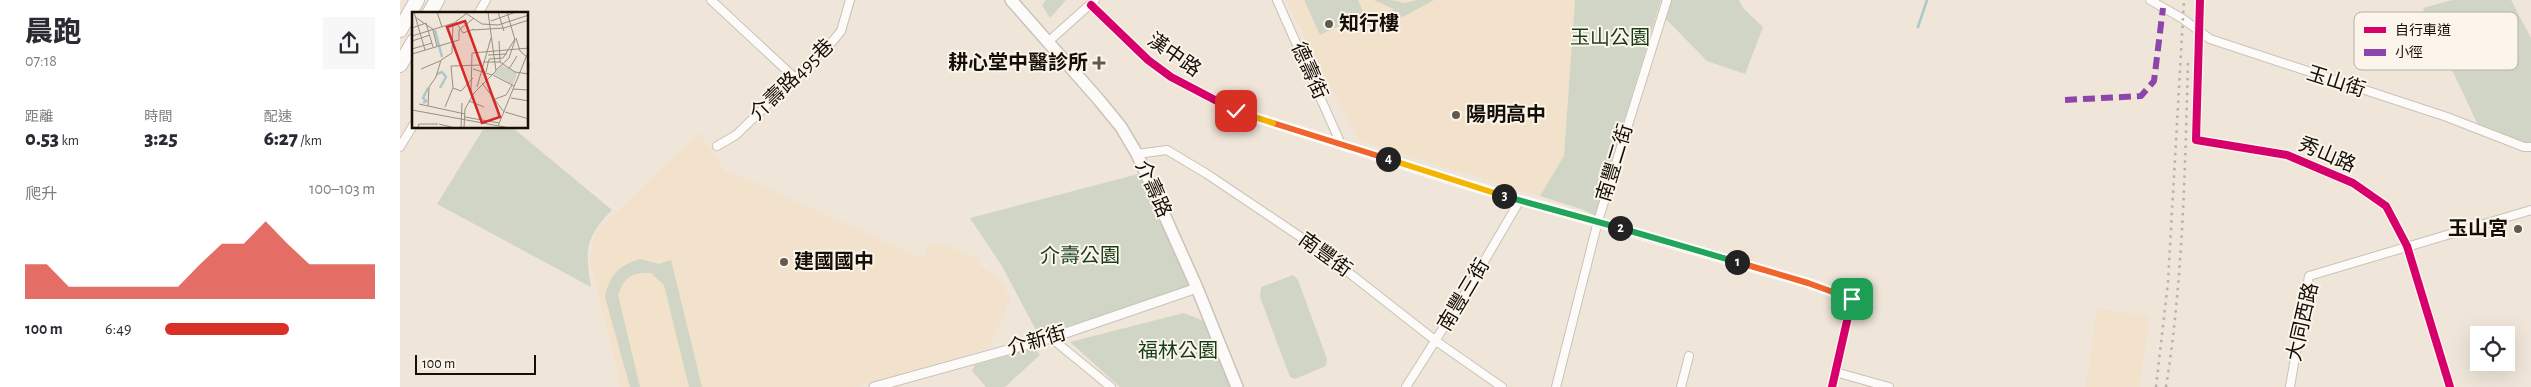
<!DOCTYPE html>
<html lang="zh-TW">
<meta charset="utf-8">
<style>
:root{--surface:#fff;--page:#f7f7f7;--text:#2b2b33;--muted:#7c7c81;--accent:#d93025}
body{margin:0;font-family:"Alegreya Sans","Noto Sans TC",sans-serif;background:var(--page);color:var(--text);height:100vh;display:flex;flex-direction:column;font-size:19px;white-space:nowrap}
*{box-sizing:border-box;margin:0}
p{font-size:16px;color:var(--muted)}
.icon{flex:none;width:28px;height:28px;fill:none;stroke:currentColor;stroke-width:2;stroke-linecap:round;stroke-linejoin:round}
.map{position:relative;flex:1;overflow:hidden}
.drawer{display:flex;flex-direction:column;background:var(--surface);width:400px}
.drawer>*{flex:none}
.buttons{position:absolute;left:2070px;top:326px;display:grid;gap:10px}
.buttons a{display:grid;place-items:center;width:45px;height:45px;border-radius:0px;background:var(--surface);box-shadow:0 5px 20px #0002;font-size:25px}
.scale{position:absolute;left:15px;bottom:12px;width:121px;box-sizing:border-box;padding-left:5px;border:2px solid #150f07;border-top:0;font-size:14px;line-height:18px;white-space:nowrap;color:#150f07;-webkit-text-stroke:4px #fcf5ec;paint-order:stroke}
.pin{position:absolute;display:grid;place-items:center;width:42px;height:42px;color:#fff;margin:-21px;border-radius:10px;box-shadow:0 2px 8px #0006}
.km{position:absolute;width:25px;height:25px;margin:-12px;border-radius:50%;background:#222;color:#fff;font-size:14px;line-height:25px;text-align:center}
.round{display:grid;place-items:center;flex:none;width:52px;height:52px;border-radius:0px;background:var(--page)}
.head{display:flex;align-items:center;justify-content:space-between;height:85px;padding:0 25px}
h1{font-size:28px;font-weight:800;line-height:38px}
.metrics{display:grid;grid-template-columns:repeat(3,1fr);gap:8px;height:85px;padding:5px 25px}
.metrics div{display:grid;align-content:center}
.metrics b{font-size:21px;font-weight:800}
.metrics small{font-size:14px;font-weight:400}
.metrics p{font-size:14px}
.chart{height:140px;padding:10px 25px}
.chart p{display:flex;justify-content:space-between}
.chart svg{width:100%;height:90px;margin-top:5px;fill:var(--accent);opacity:.7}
ul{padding:0 25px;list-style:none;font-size:16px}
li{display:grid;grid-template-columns:80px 60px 1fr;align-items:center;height:38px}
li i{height:12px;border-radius:6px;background:var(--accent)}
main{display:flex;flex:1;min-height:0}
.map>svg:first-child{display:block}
.built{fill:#f2e1cb}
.green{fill:#d0d5c5}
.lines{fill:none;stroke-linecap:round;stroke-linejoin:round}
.stream{stroke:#abc9c9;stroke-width:2.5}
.minor-casing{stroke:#c9c2b8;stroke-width:10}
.tertiary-casing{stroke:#c9c2b8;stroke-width:11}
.primary-casing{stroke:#c9c2b8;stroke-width:14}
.motorway-casing{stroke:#c9c2b8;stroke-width:16}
.minor{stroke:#fdfbf9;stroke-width:8}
.tertiary{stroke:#fdfbf9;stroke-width:9}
.primary{stroke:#fdfbf9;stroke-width:11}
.motorway{stroke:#fdfbf9;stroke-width:14}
.rail{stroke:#b5b2af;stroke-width:2.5;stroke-dasharray:2.5 5;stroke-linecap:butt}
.quiet{stroke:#8e44ad;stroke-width:6;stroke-dasharray:12 6;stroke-linecap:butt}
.cycleway-casing{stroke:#fcf5ec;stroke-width:11}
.cycleway{stroke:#d6006c;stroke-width:8}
.split-1-casing{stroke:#fff;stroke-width:10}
.split-2-casing{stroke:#fff;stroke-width:10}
.split-3-casing{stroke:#fff;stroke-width:10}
.split-4-casing{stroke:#fff;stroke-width:10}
.split-5-casing{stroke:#fff;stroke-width:10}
.split-6-casing{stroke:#fff;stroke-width:10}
.split-1{stroke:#f0652b;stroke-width:6}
.split-2{stroke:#22a559;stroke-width:6}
.split-3{stroke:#22a559;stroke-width:6}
.split-4{stroke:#f5b400;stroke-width:6}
.split-5{stroke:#f0652b;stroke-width:6}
.split-6{stroke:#f5b400;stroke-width:6}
.poi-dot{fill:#615a50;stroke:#fcf5ec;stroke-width:2}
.labels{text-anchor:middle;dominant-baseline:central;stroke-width:4;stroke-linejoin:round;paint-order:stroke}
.poi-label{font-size:20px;font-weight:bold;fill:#150f07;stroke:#fcf5ec;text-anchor:start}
.park-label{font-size:20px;fill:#153e16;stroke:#fcf5ec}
.street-label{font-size:20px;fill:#150f07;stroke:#fcf5ec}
.inset-river{fill:none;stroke:#abc9c9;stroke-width:2.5}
.inset-road{fill:none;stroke:#988f84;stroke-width:1}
.view{fill:#d62828;fill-opacity:0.15;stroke:#d62828;stroke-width:2.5}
.inset-edge{fill:none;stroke:#150f07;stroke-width:2.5}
.key{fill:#fcf5ec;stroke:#b7b0a7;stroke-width:1}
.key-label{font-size:14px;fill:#150f07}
</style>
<main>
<section class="drawer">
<div class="head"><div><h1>晨跑</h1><p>07:18</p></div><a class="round"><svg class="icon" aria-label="share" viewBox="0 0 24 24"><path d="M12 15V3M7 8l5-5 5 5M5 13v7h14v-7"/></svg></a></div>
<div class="metrics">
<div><p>距離</p><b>0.53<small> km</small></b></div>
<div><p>時間</p><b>3:25</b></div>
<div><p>配速</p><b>6:27<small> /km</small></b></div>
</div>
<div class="chart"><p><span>爬升</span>100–103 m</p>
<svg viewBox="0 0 160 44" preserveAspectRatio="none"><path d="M0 44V27L10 27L20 38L30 38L40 38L50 38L60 38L70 38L80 27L90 17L100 17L110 6L120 17L130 27L140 27L150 27L160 27V44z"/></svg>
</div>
<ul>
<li><b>100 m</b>6:49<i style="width:59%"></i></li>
</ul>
</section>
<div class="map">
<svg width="2131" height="387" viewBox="0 0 2131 387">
<rect width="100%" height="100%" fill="#efe5d8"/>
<path class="built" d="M886 0H1175L1164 156 1140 196 959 141Z
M299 133 326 172 349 180 523 259 529 245 542 243 576 258 580 265 601 282 610 299 589 348 456 387H221L189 258 196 232Z
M1697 309 1750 316 1739 387H1686Z"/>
<path class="green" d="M646 0H666L650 18 642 5Z
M904 0H958L964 14 920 35Z
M974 0H991L1005 3 1017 0H1034L973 33 968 24 994 9Z
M1175 0H1261L1195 216 1184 210 1140 196 1164 156Z
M1271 0H1339L1343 8 1363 27 1345 74 1307 61 1265 18Z
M2053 0H2111L2131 38V142H2122L2078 125 2023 8Z
M84 128H113L212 210C185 238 185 249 191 287L37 204Z
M742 173 795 292 638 334 602 266 570 218Z
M240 259 259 264 271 260 302 387H289L264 285 251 273C232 272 224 277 218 295L240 387H230L205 297C209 276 219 265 240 259Z
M893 275 898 280 927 359 926 366 895 379 890 377 860 297 861 287Z
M784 313 806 322 833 387H720L670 342Z
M635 348 640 355 605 387H586L572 371 575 365Z"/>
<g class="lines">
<path class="stream" d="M1518 27 1527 0"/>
<g class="minor-casing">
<path id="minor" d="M311 0 396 79
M877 0 940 142
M1750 0 1783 19 1810 39 2047 117 2124 147H2131
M1800 0 1796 140 1887 155 1953 183 1986 206 2007 246 2050 387
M691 5 748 60 771 77 836 111 1058 182 1408 283 1452 299 1432 387
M78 14 86 0
M649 41 695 0
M317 146 336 135 432 42 441 31 450 0
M0 147 14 124
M737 154 767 150 807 174 920 250 1036 341 1102 387
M651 338 711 387
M1435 372 1489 387
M1006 387 1068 289 1120 200
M1156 387 1198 221 1267 0
M1281 387 1289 356
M1890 387 1909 276 2131 210"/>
</g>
<g class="tertiary-casing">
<path id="tertiary" d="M474 387 651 338 797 288"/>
</g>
<g class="primary-casing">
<path id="primary" d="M611 0 699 100 721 127 737 154 797 288 837 387"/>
</g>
<g class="motorway-casing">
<path id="motorway" d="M29 14 37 0
M0 30 17 0
M0 65 14 41"/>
</g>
<use href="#minor" class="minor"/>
<use href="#tertiary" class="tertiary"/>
<use href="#primary" class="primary"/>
<use href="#motorway" class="motorway"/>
<path class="rail" d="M1756 387 1768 282 1784 0
M1766 387C1783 281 1785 169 1788 62"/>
<path class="quiet" d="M1665 100 1741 96 1754 81 1763 8"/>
<g class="cycleway-casing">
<path id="cycleway" d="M1800 0 1796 140 1887 155 1953 183 1986 206 2007 246 2050 387
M691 5 748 60 771 77 836 111 1058 182 1408 283 1452 299 1432 387"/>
</g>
<use href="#cycleway" class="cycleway"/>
</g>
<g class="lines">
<g class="split-1-casing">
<path id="split-1" d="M1337 262 1408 283 1452 299"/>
</g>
<g class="split-2-casing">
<path id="split-2" d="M1220 228 1337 262"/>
</g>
<g class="split-3-casing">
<path id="split-3" d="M1104 196 1220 228"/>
</g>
<g class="split-4-casing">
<path id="split-4" d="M988 159 1104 196"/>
</g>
<g class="split-5-casing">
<path id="split-5" d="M873 123 988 159"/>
</g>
<g class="split-6-casing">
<path id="split-6" d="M836 111 873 123"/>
</g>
<use href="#split-1" class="split-1"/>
<use href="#split-2" class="split-2"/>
<use href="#split-3" class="split-3"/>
<use href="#split-4" class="split-4"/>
<use href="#split-5" class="split-5"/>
<use href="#split-6" class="split-6"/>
</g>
<g class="poi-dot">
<circle cx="929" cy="24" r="5"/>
<path d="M696.5 55.5h5v5h5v5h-5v5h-5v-5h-5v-5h5z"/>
<circle cx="1056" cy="115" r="5"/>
<circle cx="2118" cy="229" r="5"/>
<circle cx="384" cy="262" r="5"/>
</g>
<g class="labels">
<g class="poi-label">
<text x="939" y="24">知行樓</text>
<text x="688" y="63" text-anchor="end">耕心堂中醫診所</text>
<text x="1066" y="115">陽明高中</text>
<text x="2108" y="229" text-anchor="end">玉山宮</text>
<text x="394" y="262">建國國中</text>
</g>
<g class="park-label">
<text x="1210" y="38">玉山公園</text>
<text x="680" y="256">介壽公園</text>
<text x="778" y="351">福林公園</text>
</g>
<g class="street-label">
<text transform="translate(774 55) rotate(35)">漢中路</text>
<text transform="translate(909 71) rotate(66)">德壽街</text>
<text transform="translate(392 80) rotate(-44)">介壽路495巷</text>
<text transform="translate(1936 82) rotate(18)">玉山街</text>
<text transform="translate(1927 155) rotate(23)">秀山路</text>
<text transform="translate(1215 163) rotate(-73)">南豐二街</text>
<text transform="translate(753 189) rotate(66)">介壽路</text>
<text transform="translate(925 255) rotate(36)">南豐街</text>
<text transform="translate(1064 295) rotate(-59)">南豐三街</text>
<text transform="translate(1903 322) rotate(-77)">大同西路</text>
<text transform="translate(637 341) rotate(-16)">介新街</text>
</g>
</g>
<g transform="translate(12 12)">
<rect width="116" height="116" fill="#efe5d8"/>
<path d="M90 53 105 61 101 73 82 62Z" fill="#d0d5c5"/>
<path class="inset-river" d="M23 18 30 45M25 62 30 60 34 65 28 76M11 91 14 89 11 86 16 76"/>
<path class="inset-road" d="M2 0 13 38M25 0 30 15M52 0 70 12 86 13 117 3M86 0 92 19M3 5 22 18M79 9 104 0M44 10 51 21 62 17M0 16 14 11 21 35M21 18 25 34M61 18 92 16 117 8M0 24 42 11 54 2M104 26 108 39 117 47M0 29 18 23M87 29 88 50 103 60 117 62M0 37 20 31M0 42 47 28V18L62 6M76 43 95 42M71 50H88M9 57 28 49M61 57 80 63M97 57 105 44M84 58 97 46 103 28 95 0M74 60 77 47 91 46 103 27M81 63 102 74M70 71 92 100M65 75 79 26M41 76 39 54 70 53M41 76 49 79 61 66M101 77 116 78M116 78 117 51M59 80 60 41 117 36M99 86 117 89M83 87 94 83 100 73M57 89 72 95M7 92 53 102M16 94 17 75 24 65 29 48 40 41 41 11M33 95 41 76M0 98 98 116M93 100 117 107M53 105 87 111M27 112 43 116M86 114 117 38M6 116 7 112H26M49 116 50 91M52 116 53 97 62 81 84 59 76 0"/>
<path class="view" d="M53 9 88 105 70 111 35 15Z"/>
<rect width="116" height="116" class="inset-edge"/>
</g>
<rect x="1954" y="12" width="164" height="58" rx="8" class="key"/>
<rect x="1964" y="27" width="22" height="6" fill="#d6006c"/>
<rect x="1964" y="49" width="22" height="7" fill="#8e44ad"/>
<g class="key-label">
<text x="1995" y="35">自行車道</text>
<text x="1995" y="57">小徑</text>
</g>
</svg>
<div class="buttons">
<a><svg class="icon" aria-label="locate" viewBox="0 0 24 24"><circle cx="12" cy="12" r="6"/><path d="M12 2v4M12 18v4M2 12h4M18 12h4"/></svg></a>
</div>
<div class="scale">100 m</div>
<div class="pin" style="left:1452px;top:299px;background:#1e9e55"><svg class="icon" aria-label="arrive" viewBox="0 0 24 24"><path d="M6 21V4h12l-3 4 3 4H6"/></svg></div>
<div class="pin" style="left:836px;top:111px;background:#d93025"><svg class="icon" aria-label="check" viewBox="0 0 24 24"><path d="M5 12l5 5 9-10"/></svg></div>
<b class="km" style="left:1337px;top:262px">1</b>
<b class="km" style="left:1220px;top:228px">2</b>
<b class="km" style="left:1104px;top:196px">3</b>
<b class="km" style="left:988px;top:159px">4</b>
</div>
</main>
